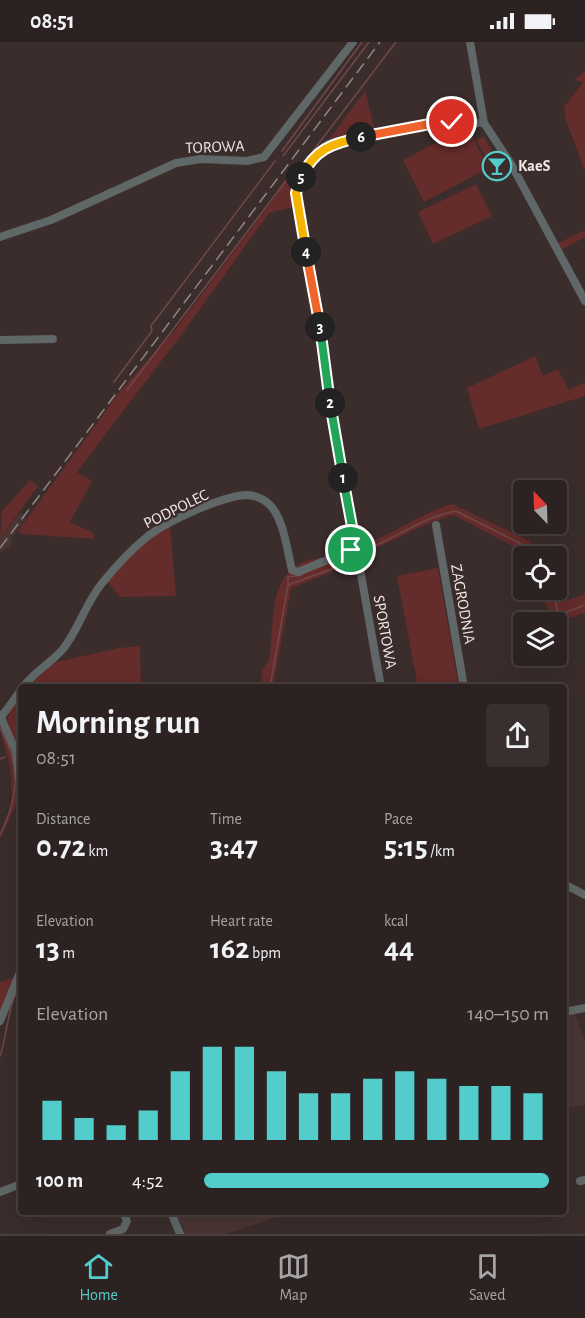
<!DOCTYPE html>
<meta charset="utf-8">
<style>
:root{--surface:#2c2221;--page:#382f2e;--text:#f1f3f6;--muted:#a6a4a5;--line:#483f3f;--accent:#52cdcc}
body{margin:0;font-family:"Alegreya Sans",sans-serif;background:var(--page);color:var(--text);height:100vh;display:flex;flex-direction:column;font-size:22px;white-space:nowrap}
*{box-sizing:border-box;margin:0}
p{font-size:20px;color:var(--muted)}
.icon{flex:none;width:33px;height:33px;fill:none;stroke:currentColor;stroke-width:2;stroke-linecap:round;stroke-linejoin:round}
.map{position:relative;flex:1;overflow:hidden}
.drawer{position:absolute;left:18px;top:642px;width:549px;height:531px;display:flex;flex-direction:column;background:var(--surface);border-radius:6px;box-shadow:0 6px 24px #0002,0 0 0 2px var(--line)}
.drawer>*{flex:none}
.needle{width:39px;rotate:337deg}
.buttons{position:absolute;left:513px;top:438px;display:grid;gap:12px}
.buttons a{display:grid;place-items:center;width:54px;height:54px;border-radius:6px;background:var(--surface);box-shadow:0 6px 24px #0002,0 0 0 2px var(--line);font-size:30px}
.pin{position:absolute;display:grid;place-items:center;width:51px;height:51px;color:#fff;margin:-26px;border:3px solid #fff;border-radius:50%;box-shadow:0 2px 6px #0007}
.km{position:absolute;width:30px;height:30px;margin:-15px;border-radius:50%;background:#222;color:#fff;font-size:16px;line-height:30px;text-align:center}
.round{display:grid;place-items:center;flex:none;width:63px;height:63px;border-radius:6px;background:var(--page)}
.head{display:flex;align-items:center;justify-content:space-between;height:102px;padding:0 18px}
h1{font-size:33px;font-weight:600;line-height:45px}
.figures{display:grid;grid-template-columns:repeat(3,1fr);gap:9px;height:102px;padding:6px 18px}
.figures div{display:grid;align-content:center}
.figures b{font-size:30px;font-weight:600}
.figures small{font-size:16px;font-weight:400}
.figures p{font-size:16px}
.chart{height:168px;padding:12px 18px}
.chart p{display:flex;justify-content:space-between}
.chart svg{width:100%;height:108px;margin-top:6px;stroke:var(--accent);stroke-width:6}
ul{padding:0 18px;list-style:none;font-size:20px}
li{display:grid;grid-template-columns:96px 72px 1fr;align-items:center;height:45px}
li i{height:15px;border-radius:8px;background:var(--accent)}
.status{display:flex;justify-content:space-between;align-items:center;height:42px;padding:0 30px;background:var(--surface);direction:ltr}
.status svg{height:16px;fill:currentColor}
.tab-bar{display:flex;justify-content:space-around;align-items:center;height:84px;border-top:2px solid var(--line);background:var(--surface);font-size:16px;color:var(--muted)}
.tab-bar a{display:grid;justify-items:center;gap:3px}
.tab-bar .selected{color:var(--accent)}
.map>svg:first-child{display:block}
.built{fill:#493533}
.green{fill:#642c2a}
.lines{fill:none;stroke-linecap:round;stroke-linejoin:round}
.stream{stroke:#70484a;stroke-width:1.5}
.minor{stroke:#606767;stroke-width:8}
.rail{stroke:#928786;stroke-width:1.5;stroke-dasharray:12 6;stroke-linecap:butt}
.split-1-casing{stroke:#fff;stroke-width:12}
.split-2-casing{stroke:#fff;stroke-width:12}
.split-3-casing{stroke:#fff;stroke-width:12}
.split-4-casing{stroke:#fff;stroke-width:12}
.split-5-casing{stroke:#fff;stroke-width:12}
.split-6-casing{stroke:#fff;stroke-width:12}
.split-7-casing{stroke:#fff;stroke-width:12}
.split-8-casing{stroke:#fff;stroke-width:12}
.split-1{stroke:#22a559;stroke-width:8}
.split-2{stroke:#22a559;stroke-width:8}
.split-3{stroke:#22a559;stroke-width:8}
.split-4{stroke:#f0652b;stroke-width:8}
.split-5{stroke:#f5b400;stroke-width:8}
.split-6{stroke:#f5b400;stroke-width:8}
.split-7{stroke:#f0652b;stroke-width:8}
.split-8{stroke:#f5b400;stroke-width:8}
.labels{text-anchor:middle;dominant-baseline:central;stroke-width:4.5;stroke-linejoin:round;paint-order:stroke}
.street-label{font-size:16px;fill:#f1e8e7;stroke:#3a2d2c}
.poi-label{font-size:16px;font-weight:bold;fill:#f1e8e7;stroke:#3a2d2c;text-anchor:start}
</style>
<div class="status"><b>08:51</b><svg viewBox="0 0 49 12"><path d="M0 12V9h3v3zM5 12V6h3v6zM10 12V3h3v9zM15 12V0h3v12zM26 1h20v11H26zM47 4h2v5h-2z"/></svg></div>
<div class="map">
<svg width="585" height="1192" viewBox="0 0 585 1192">
<rect width="100%" height="100%" fill="#3a2d2c"/>
<path class="built" d="M20 470 27 475 12 495 10 504 0 510V496Z
M575 971 585 999V1063L564 1067V974Z
M176 1170H292L226 1192H185Z"/>
<path class="green" d="M585 29V130L565 75 564 65 583 40 574 38Z
M365 49 375 89 327 100Z
M467 85 489 126 424 160 403 118Z
M484 94 492 110 485 114 476 98Z
M292 128 299 135 294 151V165L269 171 182 292 77 430 92 439 70 480 92 490 95 497 22 492 18 489 121 348 175 288 274 156Z
M476 142 492 174 433 202 418 170Z
M585 188V195L559 209 556 202Z
M535 314 543 334 558 327 569 348 585 340V354L479 387 467 346Z
M30 438 38 444 0 496 2 469Z
M452 462 529 499 544 514H524L523 518 514 505 454 473C421 481 394 501 361 511L360 504C392 493 419 472 452 462Z
M170 484 176 554 120 555 107 539 148 497Z
M347 512 352 515V522L291 546 273 645H261L262 628 269 619C275 587 266 532 306 519 317 516 322 515 333 518Z
M438 526 459 645H418L397 534Z
M557 546 562 560 585 552V571L563 578 551 575 539 548Z
M140 604 141 645H25L48 622 119 606Z
M21 651V719L7 677Z
M0 679 12 711 19 756 0 797C0 783 9 774 11 762 12 754 11 746 11 738 11 717 0 699 0 679Z
M16 935 0 973V940Z"/>
<g class="lines">
<path class="stream" d="M282 109 362 0
M283 114 369 0
M293 150 291 131 300 126 396 0
M114 340 152 289 151 284 275 119
M127 348 291 132
M335 406 340 434
M347 474 351 497
M362 509C394 498 422 475 456 469L521 502 534 514
M314 527 346 514
M288 542V535L302 533
M552 548 559 573 585 563
M368 591 374 628
M270 645 288 543 356 518
M0 686C21 725 19 754 0 793
M0 717 5 715
M0 1014C7 996 8 958 21 944"/>
<path class="minor" d="M470 0 484 81 511 122 585 259
M0 195 51 178 176 121 201 117 247 119 264 115 353 0
M0 298 53 297
M436 483 464 645
M23 645C34 630 51 621 63 607 79 587 86 560 103 540 116 524 132 507 148 494 168 479 220 455 245 453 254 453 263 456 270 463 284 478 287 508 292 528L298 530 356 506
M381 645 328 347 296 151C301 133 311 112 329 102 338 98 351 97 360 95 402 85 441 79 484 81
M0 673 16 710 21 750
M2 674 21 648
M564 842 585 853
M564 970 585 966
M0 979 21 928
M580 1139 585 1138
M0 1150 21 1142
M171 1170 180 1192
M110 1192 123 1187 127 1179 123 1170"/>
<path class="rail" d="M0 506 380 0"/>
</g>
<g class="lines">
<g class="split-1-casing">
<path id="split-1" d="M343 436 356 506 351 508"/>
</g>
<g class="split-2-casing">
<path id="split-2" d="M330 361 343 436"/>
</g>
<g class="split-3-casing">
<path id="split-3" d="M320 285 330 361"/>
</g>
<g class="split-4-casing">
<path id="split-4" d="M306 210 320 285"/>
</g>
<g class="split-5-casing">
<path id="split-5" d="M301 135 296 151 306 210"/>
</g>
<g class="split-6-casing">
<path id="split-6" d="M301 135C315 107 331 102 361 95"/>
</g>
<g class="split-7-casing">
<path id="split-7" d="M361 95 435 81"/>
</g>
<g class="split-8-casing">
<path id="split-8" d="M435 81 452 80"/>
</g>
<use href="#split-1" class="split-1"/>
<use href="#split-2" class="split-2"/>
<use href="#split-3" class="split-3"/>
<use href="#split-4" class="split-4"/>
<use href="#split-5" class="split-5"/>
<use href="#split-6" class="split-6"/>
<use href="#split-7" class="split-7"/>
<use href="#split-8" class="split-8"/>
</g>
<defs>
<g id="bar-ring" transform="scale(1.5)"><circle r="9.5" fill="#3a2d2c" stroke="#52cdcc" stroke-width="1.5"/><path d="M-6-5H6L.8 .8V4.5H3.5V6h-7V4.5H-.8V.8Z" fill="#52cdcc"/></g>
</defs>
<g fill-rule="evenodd">
<use href="#bar-ring" x="497" y="124"/>
</g>
<g class="labels">
<g class="street-label">
<text transform="translate(215 105) rotate(-2)">TOROWA</text>
<text transform="translate(176 467) rotate(-26)">PODPOLEC</text>
<text transform="translate(463 562) rotate(80)">ZAGRODNIA</text>
<text transform="translate(385 590) rotate(80)">SPORTOWA</text>
</g>
<g class="poi-label">
<text x="518" y="124">KaeS</text>
</g>
</g>
</svg>
<div class="buttons">
<a><svg class="needle" viewBox="-14 -14 28 28"><path d="M0-13l5 13h-10z" fill="#e53935"/><path d="M0 13l5-13h-10z" fill="#a6a4a5"/></svg></a>
<a><svg class="icon" aria-label="locate" viewBox="0 0 24 24"><circle cx="12" cy="12" r="6"/><path d="M12 2v4M12 18v4M2 12h4M18 12h4"/></svg></a>
<a><svg class="icon" aria-label="layers" viewBox="0 0 24 24"><path d="M12 4l9 5-9 5-9-5zM3 14l9 5 9-5"/></svg></a>
</div>
<div class="pin" style="left:351px;top:508px;background:#1e9e55"><svg class="icon" aria-label="arrive" viewBox="0 0 24 24"><path d="M6 21V4h12l-3 4 3 4H6"/></svg></div>
<div class="pin" style="left:452px;top:80px;background:#d93025"><svg class="icon" aria-label="check" viewBox="0 0 24 24"><path d="M5 12l5 5 9-10"/></svg></div>
<b class="km" style="left:343px;top:436px">1</b>
<b class="km" style="left:330px;top:361px">2</b>
<b class="km" style="left:320px;top:285px">3</b>
<b class="km" style="left:306px;top:210px">4</b>
<b class="km" style="left:301px;top:135px">5</b>
<b class="km" style="left:361px;top:95px">6</b>
<section class="drawer">
<div class="head"><div><h1>Morning run</h1><p>08:51</p></div><a class="round"><svg class="icon" aria-label="share" viewBox="0 0 24 24"><path d="M12 15V3M7 8l5-5 5 5M5 13v7h14v-7"/></svg></a></div>
<div class="figures">
<div><p>Distance</p><b>0.72<small> km</small></b></div>
<div><p>Time</p><b>3:47</b></div>
<div><p>Pace</p><b>5:15<small> /km</small></b></div>
</div>
<div class="figures">
<div><p>Elevation</p><b>13<small> m</small></b></div>
<div><p>Heart rate</p><b>162<small> bpm</small></b></div>
<div><p>kcal</p><b>44</b></div>
</div>
<div class="chart"><p><span>Elevation</span>140–150 m</p>
<svg viewBox="0 0 160 44" preserveAspectRatio="none"><path d="M5 44V28M15 44V35M25 44V38M35 44V32M45 44V16M55 44V6M65 44V6M75 44V16M85 44V25M95 44V25M105 44V19M115 44V16M125 44V19M135 44V22M145 44V22M155 44V25"/></svg>
</div>
<ul>
<li><b>100 m</b>4:52<i style="width:100%"></i></li>
</ul>
</section>
</div>
<nav class="tab-bar">
<a class="selected"><svg class="icon" aria-label="home" viewBox="0 0 24 24"><path d="M3 11l9-7 9 7M6 9v11h12V9"/></svg>Home</a>
<a><svg class="icon" aria-label="map" viewBox="0 0 24 24"><path d="M3 6l6-2 6 2 6-2v14l-6 2-6-2-6 2zM9 4v14M15 6v14"/></svg>Map</a>
<a><svg class="icon" aria-label="saved" viewBox="0 0 24 24"><path d="M7 4h10v16l-5-4-5 4z"/></svg>Saved</a>
</nav>
